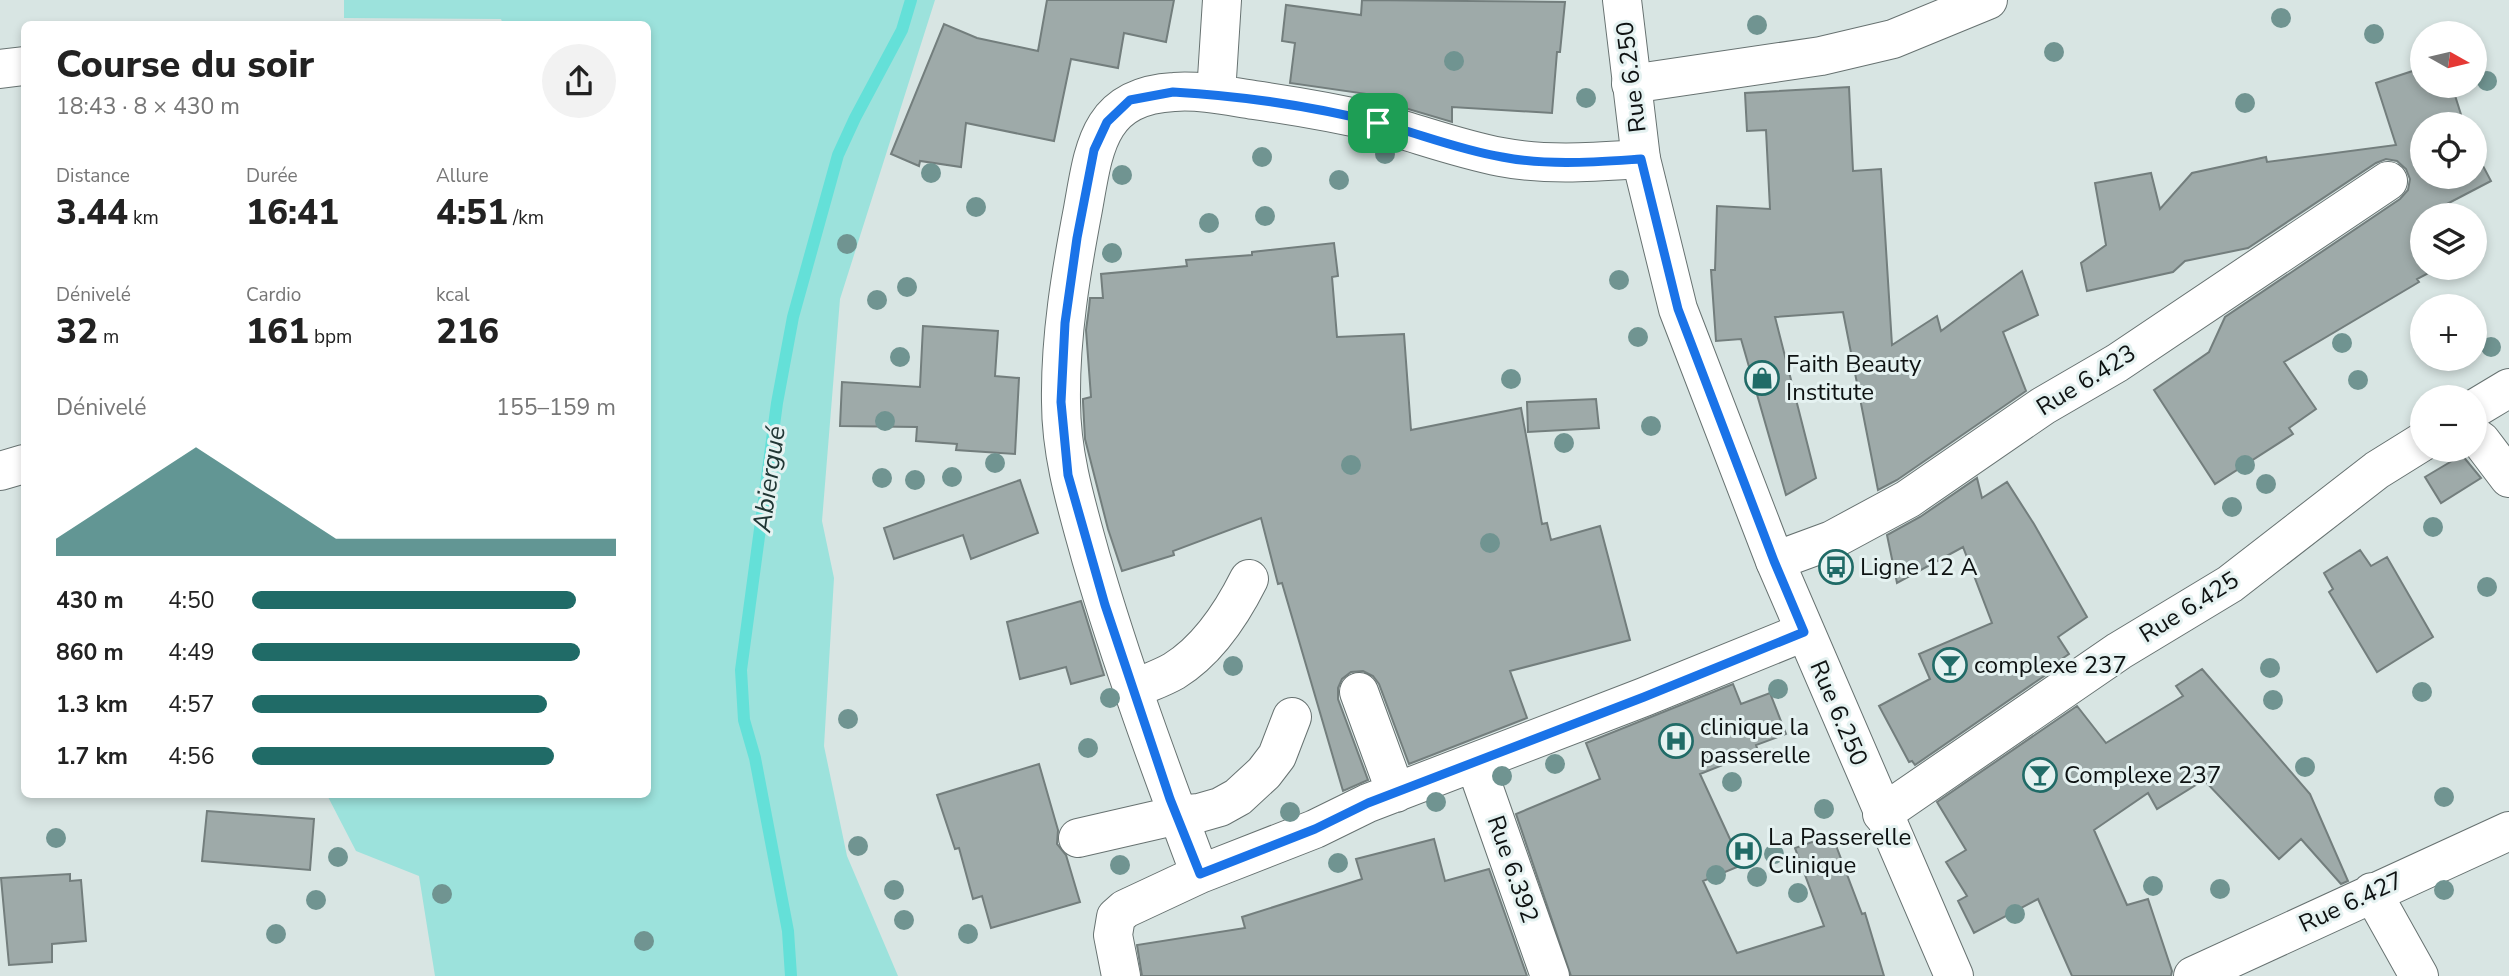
<!DOCTYPE html>
<html lang="fr">
<meta charset="utf-8">
<style>
:root{--surface:#fff;--page:#f2f2f2;--text:#222;--muted:#767676;--accent:#206b67}
body{margin:0;font-family:"Nunito Sans",sans-serif;background:var(--page);color:var(--text);height:100vh;display:flex;flex-direction:column;font-size:26px;white-space:nowrap}
*{box-sizing:border-box;margin:0}
p{font-size:23px;color:var(--muted)}
.icon{flex:none;width:38px;height:38px;fill:none;stroke:currentColor;stroke-width:2;stroke-linecap:round;stroke-linejoin:round}
.map{position:relative;flex:1;overflow:hidden}
.panel{position:absolute;left:21px;top:21px;width:630px;height:777px;display:flex;flex-direction:column;background:var(--surface);border-radius:10px;box-shadow:0 4px 10px #0003}
.panel>*{flex:none}
.needle{width:46px;rotate:98deg}
.controls{position:absolute;left:2410px;top:21px;display:grid;gap:14px}
.controls a{display:grid;place-items:center;width:77px;height:77px;border-radius:50%;background:var(--surface);box-shadow:0 4px 10px #0003;font-size:35px}
.pin{position:absolute;display:grid;place-items:center;width:60px;height:60px;color:#fff;margin:-30px;border-radius:14px;box-shadow:0 4px 10px #0006}
.round{display:grid;place-items:center;flex:none;width:74px;height:74px;border-radius:37px;background:var(--page)}
.summary{display:flex;align-items:center;justify-content:space-between;height:119px;padding:0 35px}
h1{font-size:38px;font-weight:800;line-height:52px}
.stats{display:grid;grid-template-columns:repeat(3,1fr);gap:10px;height:119px;padding:7px 35px}
.stats div{display:grid;align-content:center}
.stats b{font-size:35px;font-weight:800}
.stats small{font-size:19px;font-weight:400}
.stats p{font-size:19px}
.chart{height:196px;padding:14px 35px}
.chart p{display:flex;justify-content:space-between}
.chart svg{width:100%;height:126px;margin-top:7px;fill:var(--accent);opacity:.7}
ul{padding:0 35px;list-style:none;font-size:23px}
li{display:grid;grid-template-columns:112px 84px 1fr;align-items:center;height:52px}
li i{height:18px;border-radius:9px;background:var(--accent)}
.map>svg:first-child{display:block}
.green{fill:#9ce2dc}
.lines{fill:none;stroke-linecap:round;stroke-linejoin:round}
.stream{stroke:#64e0d8;stroke-width:12}
.building{fill:#9eaaa9;stroke:#737e7d;stroke-width:2}
.street-casing{stroke:#677271;stroke-width:40}
.secondary-casing{stroke:#677271;stroke-width:40}
.street{stroke:#fff;stroke-width:38}
.secondary{stroke:#fff;stroke-width:38}
.tree{fill:#709491}
.route-casing{stroke:#fff;stroke-width:14}
.route{stroke:#1a73e8;stroke-width:9}
.labels{text-anchor:middle;dominant-baseline:central;stroke-width:6;stroke-linejoin:round;paint-order:stroke}
.street-label{font-size:24px;fill:#0e1212;stroke:#e5f2f1}
.poi-label{font-size:24px;fill:#0e1212;stroke:#e5f2f1;text-anchor:start}
.water-label{font-size:26px;font-style:italic;fill:#203634;stroke:#e5f2f1}
</style>
<div class="map">
<svg width="2509" height="976" viewBox="0 0 2509 976">
<rect width="100%" height="100%" fill="#d8e5e3"/>
<path class="green" d="M344 0H935L840 299 822 521 834 578 824 746 847 856 898 976H435L419 876 356 851 327 795 648 794V24H503L501 19 344 18Z"/>
<g class="lines">
<path class="stream" d="M791 976 788 931 755 758 744 720 741 670 777 403 793 317 838 155 855 118 902 30 911 0"/>
</g>
<path class="building" d="M1047 0H1174L1166 42 1124 33 1118 68 1071 59 1054 141 966 123 961 167 920 161 919 166 891 154 944 24 977 38 1038 51Z
M1362 0 1565 2 1560 52H1557L1552 113 1452 107V122L1388 103V97L1290 83 1295 43 1282 41 1286 5 1361 15Z
M2422 68V86H2452L2464 124H2422V177H2474V149L2491 181 2443 206 2448 215H2422V268H2438L2417 279 2419 282 2284 362 2316 409 2289 428 2293 434 2215 484 2154 390 2209 352 2225 317 2400 199 2408 190 2410 179 2406 169 2397 161 2386 159 2376 163 2248 248 2185 261 2173 272 2087 291 2081 263 2106 245 2095 183 2151 173 2160 209 2192 173 2266 157 2267 162 2396 145 2376 83Z
M1849 87 1853 171 1881 169 1892 345 1937 316 1941 331 2022 271 2038 315 2003 332 2026 391 1897 480 1878 490 1843 312 1775 317 1816 478 1786 495 1741 339 1716 341 1711 270H1715L1717 206 1770 209 1766 130 1747 131 1745 93Z
M1334 243 1338 276 1332 277 1337 337 1404 334 1411 430 1521 408 1542 524 1547 523 1551 540 1600 526 1630 640 1510 671 1527 718 1409 764 1379 684 1373 676 1363 671 1351 672 1342 679 1338 688V699L1368 780 1343 791 1282 583 1278 584 1261 518 1173 551 1174 555 1122 571 1108 529 1085 439 1083 402V399L1091 397 1086 330 1089 308 1090 298H1103L1101 274 1187 266 1186 260 1252 255V252Z
M923 326 998 331 995 376 1019 378 1015 454 956 450 957 444 916 441 917 427 840 426 842 382 920 387Z
M1596 399 1599 428 1528 432 1527 402Z
M2462 455 2481 478 2441 503 2425 477Z
M1977 478 1982 498 2007 482 2034 524 2087 617 2058 637 2069 654 2047 669 2050 672 1915 765 1912 761 1909 762 1879 706 1930 679 1919 654 1992 623 1963 547 1897 583 1887 535 1920 517Z
M1020 480 1038 533 971 559 963 535 894 559 884 528Z
M2360 550 2371 566 2387 557 2433 637 2377 672 2329 592 2333 589 2324 573Z
M1081 601 1104 675 1071 684 1066 667 1020 679 1007 622Z
M2202 669 2310 794 2348 881 2341 884 2301 839 2279 859 2204 780 2157 809 2148 793 2094 830 2127 905 2148 899 2172 971 2171 976H2072L2038 899 1974 933 1958 901 1967 896 1946 862 1966 850 1937 802 2077 706 2106 743 2183 696 2176 686Z
M1733 684 1741 704 1770 693 1786 734 1756 745 1758 751 1700 774 1742 865 1703 881 1737 953 1824 926 1795 848 1832 835 1862 914 1865 913 1884 976H1571L1516 814 1600 779 1586 743Z
M1039 764 1058 830 1057 844 1066 855 1080 902 991 928 982 896 973 899 959 848 955 849 937 795Z
M207 811 314 819 310 870 202 861Z
M1434 839 1445 881 1489 869 1527 976H1142L1137 945 1245 928 1242 917 1362 879 1356 859Z
M70 874V881L81 880 86 941 52 944V962L9 965 1 878Z"/>
<g class="lines">
<g class="street-casing">
<path id="street" d="M0 69 24 66
M1631 84 1821 56 1893 39 1988 0
M1216 94 1222 0
M2474 409 2509 388
M2474 436 2481 441 2509 478
M0 471 24 464
M1775 561 1832 540 1908 499 2043 406 2117 363 2388 181
M1134 689C1147 683 1162 678 1174 671 1208 650 1232 613 1249 579
M1359 692 1396 793
M1475 763 1550 976
M1882 814 2119 651 2230 584 2377 470 2422 442
M1078 838 1178 815 1199 813 1220 807 1238 797 1264 773 1277 756 1292 717
M1200 874C1161 770 1122 665 1091 558 1077 507 1061 456 1061 402 1060 337 1071 272 1083 209 1094 148 1098 96 1174 92 1200 90 1228 96 1254 100 1296 106 1337 113 1379 123 1419 134 1459 149 1501 157 1547 166 1595 162 1641 159
M2372 892 2419 976
M1121 976 1113 935 1116 917 1125 909 1200 874 1315 829 1368 803 1644 697 1804 632
M2193 976 2509 831"/>
</g>
<g class="secondary-casing">
<path id="secondary" d="M1622 0 1641 159 1678 309 1775 561 1954 976"/>
</g>
<use href="#street" class="street"/>
<use href="#secondary" class="secondary"/>
</g>
<g class="tree">
<circle cx="2281" cy="18" r="10"/>
<circle cx="1757" cy="25" r="10"/>
<circle cx="2374" cy="34" r="10"/>
<circle cx="2054" cy="52" r="10"/>
<circle cx="1454" cy="61" r="10"/>
<circle cx="2487" cy="81" r="10"/>
<circle cx="1586" cy="98" r="10"/>
<circle cx="2245" cy="103" r="10"/>
<circle cx="1385" cy="154" r="10"/>
<circle cx="1262" cy="157" r="10"/>
<circle cx="931" cy="173" r="10"/>
<circle cx="1122" cy="175" r="10"/>
<circle cx="1339" cy="180" r="10"/>
<circle cx="976" cy="207" r="10"/>
<circle cx="1265" cy="216" r="10"/>
<circle cx="1209" cy="223" r="10"/>
<circle cx="847" cy="244" r="10"/>
<circle cx="1112" cy="253" r="10"/>
<circle cx="1619" cy="280" r="10"/>
<circle cx="907" cy="287" r="10"/>
<circle cx="877" cy="300" r="10"/>
<circle cx="1638" cy="337" r="10"/>
<circle cx="2342" cy="343" r="10"/>
<circle cx="2491" cy="347" r="10"/>
<circle cx="900" cy="357" r="10"/>
<circle cx="1511" cy="379" r="10"/>
<circle cx="2358" cy="380" r="10"/>
<circle cx="885" cy="421" r="10"/>
<circle cx="1651" cy="426" r="10"/>
<circle cx="1564" cy="443" r="10"/>
<circle cx="995" cy="463" r="10"/>
<circle cx="1351" cy="465" r="10"/>
<circle cx="2245" cy="465" r="10"/>
<circle cx="952" cy="477" r="10"/>
<circle cx="882" cy="478" r="10"/>
<circle cx="915" cy="480" r="10"/>
<circle cx="2266" cy="484" r="10"/>
<circle cx="2232" cy="507" r="10"/>
<circle cx="2433" cy="527" r="10"/>
<circle cx="1490" cy="543" r="10"/>
<circle cx="2487" cy="587" r="10"/>
<circle cx="1233" cy="666" r="10"/>
<circle cx="2270" cy="668" r="10"/>
<circle cx="1778" cy="689" r="10"/>
<circle cx="2422" cy="692" r="10"/>
<circle cx="1110" cy="698" r="10"/>
<circle cx="2273" cy="700" r="10"/>
<circle cx="848" cy="719" r="10"/>
<circle cx="1088" cy="748" r="10"/>
<circle cx="1555" cy="764" r="10"/>
<circle cx="2305" cy="767" r="10"/>
<circle cx="1502" cy="776" r="10"/>
<circle cx="1732" cy="782" r="10"/>
<circle cx="2444" cy="797" r="10"/>
<circle cx="1436" cy="802" r="10"/>
<circle cx="1824" cy="809" r="10"/>
<circle cx="1290" cy="812" r="10"/>
<circle cx="56" cy="838" r="10"/>
<circle cx="858" cy="846" r="10"/>
<circle cx="1774" cy="854" r="10"/>
<circle cx="338" cy="857" r="10"/>
<circle cx="1338" cy="863" r="10"/>
<circle cx="1120" cy="865" r="10"/>
<circle cx="1716" cy="875" r="10"/>
<circle cx="1757" cy="877" r="10"/>
<circle cx="2153" cy="886" r="10"/>
<circle cx="2220" cy="889" r="10"/>
<circle cx="894" cy="890" r="10"/>
<circle cx="2444" cy="890" r="10"/>
<circle cx="1798" cy="893" r="10"/>
<circle cx="442" cy="894" r="10"/>
<circle cx="316" cy="900" r="10"/>
<circle cx="2015" cy="914" r="10"/>
<circle cx="904" cy="920" r="10"/>
<circle cx="276" cy="934" r="10"/>
<circle cx="968" cy="934" r="10"/>
<circle cx="644" cy="941" r="10"/>
</g>
<g class="lines">
<g class="route-casing">
<path id="route" d="M1173 92C1242 96 1312 106 1379 123 1420 134 1460 150 1502 157 1548 166 1595 162 1641 159L1678 309 1774 561 1804 632 1644 697 1368 803 1315 829 1200 874 1170 799 1105 605 1068 475 1061 402 1065 323 1077 238 1094 150 1107 122 1130 100Z"/>
</g>
<use href="#route" class="route"/>
</g>
<defs>
<g id="shop-ring" transform="scale(1.75)"><circle r="9.5" fill="#e5f2f1" stroke="#206b67" stroke-width="1.5"/><path d="M-5-2.5h2.3a2.7 3.5 0 0 1 5.4 0H5L5.5 6h-11ZM-1.5-2.5h3a1.5 2.3 0 0 0-3 0Z" fill="#206b67"/></g>
<g id="bus-ring" transform="scale(1.75)"><circle r="9.5" fill="#e5f2f1" stroke="#206b67" stroke-width="1.5"/><path d="M-5-6H5V4H4V6H2V4H-2V6H-4V4H-5ZM-3.5-4V0h7V-4ZM-3.5 1.2v1.5H-2V1.2ZM2 1.2v1.5H3.5V1.2Z" fill="#206b67"/></g>
<g id="bar-ring" transform="scale(1.75)"><circle r="9.5" fill="#e5f2f1" stroke="#206b67" stroke-width="1.5"/><path d="M-6-5H6L.8 .8V4.5H3.5V6h-7V4.5H-.8V.8Z" fill="#206b67"/></g>
<g id="hospital-ring" transform="scale(1.75)"><circle r="9.5" fill="#e5f2f1" stroke="#206b67" stroke-width="1.5"/><path d="M-5-5h3v3.5h4V-5h3V5h-3V1.5h-4V5h-3Z" fill="#206b67"/></g>
</defs>
<g fill-rule="evenodd">
<use href="#shop-ring" x="1762" y="378"/>
<use href="#bus-ring" x="1836" y="567"/>
<use href="#bar-ring" x="1950" y="665"/>
<use href="#hospital-ring" x="1676" y="741"/>
<use href="#bar-ring" x="2040" y="775"/>
<use href="#hospital-ring" x="1744" y="851"/>
</g>
<g class="labels">
<g class="street-label">
<text transform="translate(1631 77) rotate(-97)">Rue 6.250</text>
<text transform="translate(2086 380) rotate(-32)">Rue 6.423</text>
<text transform="translate(2189 607) rotate(-32)">Rue 6.425</text>
<text transform="translate(1839 713) rotate(67)">Rue 6.250</text>
<text transform="translate(1513 869) rotate(71)">Rue 6.392</text>
<text transform="translate(2351 902) rotate(-25)">Rue 6.427</text>
</g>
<g class="poi-label">
<text x="1786" y="364">Faith Beauty<tspan x="1786" dy="28">Institute</tspan></text>
<text x="1860" y="567">Ligne 12 A</text>
<text x="1974" y="665">complexe 237</text>
<text x="1700" y="727">clinique la<tspan x="1700" dy="28">passerelle</tspan></text>
<text x="2064" y="775">Complexe 237</text>
<text x="1768" y="837">La Passerelle<tspan x="1768" dy="28">Clinique</tspan></text>
</g>
<g class="water-label">
<text transform="translate(769 479) rotate(-82)">Abiergué</text>
</g>
</g>
</svg>
<div class="controls">
<a><svg class="needle" viewBox="-14 -14 28 28"><path d="M0-13l5 13h-10z" fill="#e53935"/><path d="M0 13l5-13h-10z" fill="#767676"/></svg></a>
<a><svg class="icon" aria-label="locate" viewBox="0 0 24 24"><circle cx="12" cy="12" r="6"/><path d="M12 2v4M12 18v4M2 12h4M18 12h4"/></svg></a>
<a><svg class="icon" aria-label="layers" viewBox="0 0 24 24"><path d="M12 4l9 5-9 5-9-5zM3 14l9 5 9-5"/></svg></a>
<a>+</a>
<a>−</a>
</div>
<div class="pin" style="left:1378px;top:123px;background:#1e9e55"><svg class="icon" aria-label="arrive" viewBox="0 0 24 24"><path d="M6 21V4h12l-3 4 3 4H6"/></svg></div>
<section class="panel">
<div class="summary"><div><h1>Course du soir</h1><p>18:43 · 8 × 430 m</p></div><a class="round"><svg class="icon" aria-label="share" viewBox="0 0 24 24"><path d="M12 15V3M7 8l5-5 5 5M5 13v7h14v-7"/></svg></a></div>
<div class="stats">
<div><p>Distance</p><b>3.44<small> km</small></b></div>
<div><p>Durée</p><b>16:41</b></div>
<div><p>Allure</p><b>4:51<small> /km</small></b></div>
</div>
<div class="stats">
<div><p>Dénivelé</p><b>32<small> m</small></b></div>
<div><p>Cardio</p><b>161<small> bpm</small></b></div>
<div><p>kcal</p><b>216</b></div>
</div>
<div class="chart"><p><span>Dénivelé</span>155–159 m</p>
<svg viewBox="0 0 160 44" preserveAspectRatio="none"><path d="M0 44V38L10 30L20 22L30 14L40 6L50 14L60 22L70 30L80 38L90 38L100 38L110 38L120 38L130 38L140 38L150 38L160 38V44z"/></svg>
</div>
<ul>
<li><b>430 m</b>4:50<i style="width:89%"></i></li>
<li><b>860 m</b>4:49<i style="width:90%"></i></li>
<li><b>1.3 km</b>4:57<i style="width:81%"></i></li>
<li><b>1.7 km</b>4:56<i style="width:83%"></i></li>
</ul>
</section>
</div>
